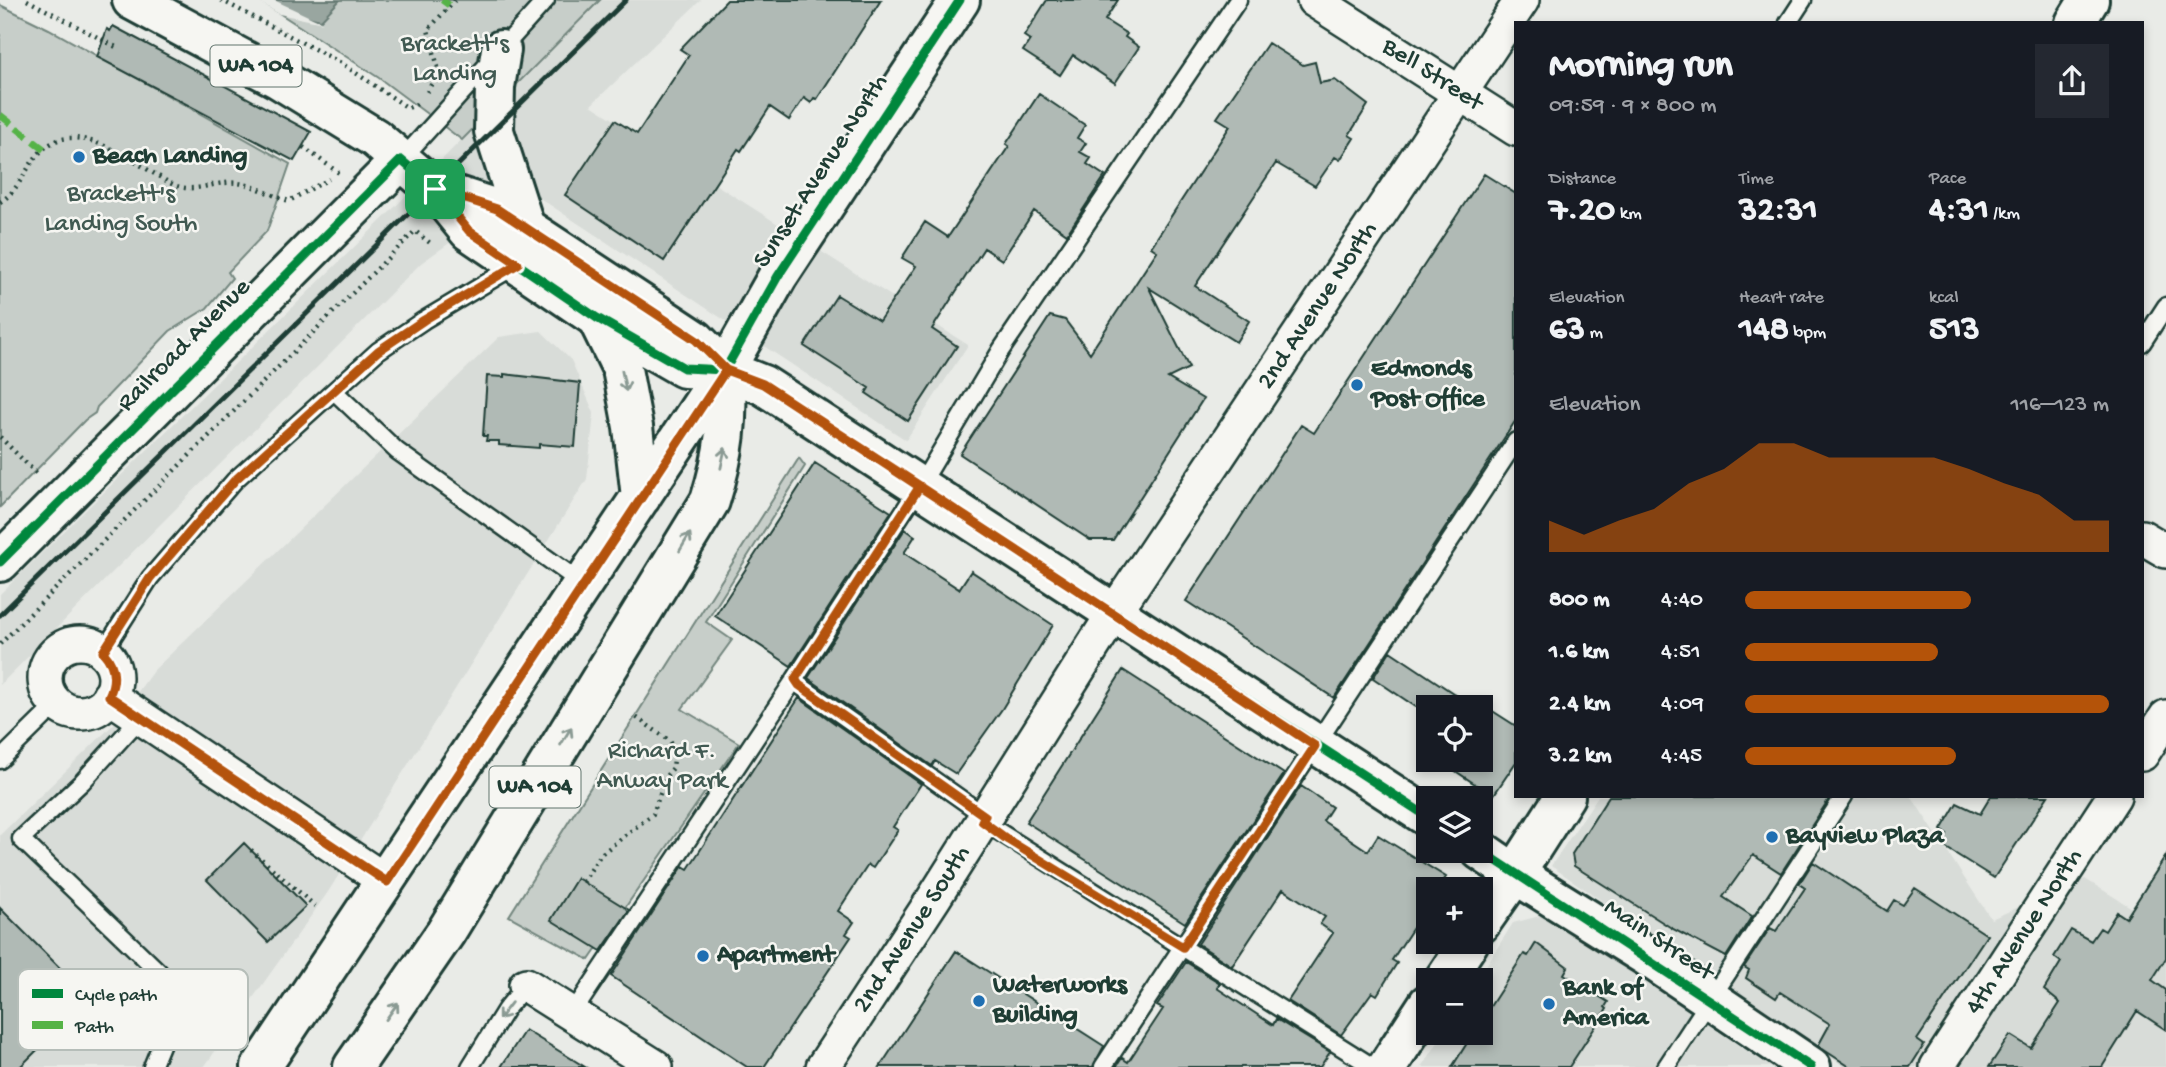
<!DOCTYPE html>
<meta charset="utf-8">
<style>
:root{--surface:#171b24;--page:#242831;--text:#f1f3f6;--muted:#9ea1a6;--accent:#b45309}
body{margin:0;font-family:"Gochi Hand",sans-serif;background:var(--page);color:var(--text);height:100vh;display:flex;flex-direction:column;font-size:26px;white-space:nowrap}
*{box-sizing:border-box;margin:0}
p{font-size:23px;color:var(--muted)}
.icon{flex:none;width:38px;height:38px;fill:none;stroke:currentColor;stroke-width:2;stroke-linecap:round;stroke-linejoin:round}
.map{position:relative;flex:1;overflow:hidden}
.sheet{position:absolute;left:1514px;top:21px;width:630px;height:777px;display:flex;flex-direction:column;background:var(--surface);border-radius:0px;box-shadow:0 4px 10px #0003}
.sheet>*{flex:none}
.tools{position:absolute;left:1416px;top:695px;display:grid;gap:14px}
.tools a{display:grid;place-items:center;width:77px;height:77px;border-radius:0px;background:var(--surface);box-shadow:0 4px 10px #0003;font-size:35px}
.pin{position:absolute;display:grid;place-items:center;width:60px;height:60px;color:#fff;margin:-30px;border-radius:14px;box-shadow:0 4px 10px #0006}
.round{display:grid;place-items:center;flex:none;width:74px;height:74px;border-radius:0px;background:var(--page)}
.summary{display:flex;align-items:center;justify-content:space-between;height:119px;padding:0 35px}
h1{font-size:38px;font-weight:700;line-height:52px}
.figures{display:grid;grid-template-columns:repeat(3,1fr);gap:10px;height:119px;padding:7px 35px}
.figures div{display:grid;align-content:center}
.figures b{font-size:35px;font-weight:700}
.figures small{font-size:19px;font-weight:400}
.figures p{font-size:19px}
.chart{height:196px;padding:14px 35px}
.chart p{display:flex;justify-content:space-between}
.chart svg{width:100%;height:126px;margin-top:7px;fill:var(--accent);opacity:.7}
ul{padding:0 35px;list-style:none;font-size:23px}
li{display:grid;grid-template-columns:112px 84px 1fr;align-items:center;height:52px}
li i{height:18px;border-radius:9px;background:var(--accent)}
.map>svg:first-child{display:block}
.built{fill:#d8dcd8}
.green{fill:#c7cec9;stroke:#73867e;stroke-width:2}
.water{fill:#99a6a0;stroke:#687c75;stroke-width:2}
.pier{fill:#e9ebe7}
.building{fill:#b0bab5;stroke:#1f3d34;stroke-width:2}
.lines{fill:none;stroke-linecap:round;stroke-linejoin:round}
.lane-casing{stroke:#1f3d34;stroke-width:21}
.street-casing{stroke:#1f3d34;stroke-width:38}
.secondary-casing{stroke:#1f3d34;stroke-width:44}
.primary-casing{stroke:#1f3d34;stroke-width:44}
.path{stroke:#1f3d34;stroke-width:4.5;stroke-dasharray:2 5;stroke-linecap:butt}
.lane{stroke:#f6f6f2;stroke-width:16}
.street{stroke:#f6f6f2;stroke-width:33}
.secondary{stroke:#f6f6f2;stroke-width:38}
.primary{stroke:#f6f6f2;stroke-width:38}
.rail{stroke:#1f3d34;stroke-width:5}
.quiet{stroke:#55b346;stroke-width:7;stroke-dasharray:14 7;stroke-linecap:butt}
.cycleway-casing{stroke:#f6f6f2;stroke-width:13}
.cycleway{stroke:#00873e;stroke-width:9}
.oneway{stroke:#8a9a93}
.route-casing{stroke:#fff;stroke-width:14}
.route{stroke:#b45309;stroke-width:9}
.poi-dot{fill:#1f6fb2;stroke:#f6f6f2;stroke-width:2.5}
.labels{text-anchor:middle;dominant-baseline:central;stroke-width:5;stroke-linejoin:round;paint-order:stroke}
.shield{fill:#f6f6f2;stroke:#60746d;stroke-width:2}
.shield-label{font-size:24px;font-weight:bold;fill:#1f3d34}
.park-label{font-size:26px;fill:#415a52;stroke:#f6f6f2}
.street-label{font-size:26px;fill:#1f3d34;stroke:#f6f6f2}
.poi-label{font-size:26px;font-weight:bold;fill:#1f3d34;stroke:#f6f6f2;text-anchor:start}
.key{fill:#f6f6f2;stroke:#b6beb9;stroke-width:2}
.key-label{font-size:19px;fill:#1f3d34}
</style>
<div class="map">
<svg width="2166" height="1067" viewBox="0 0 2166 1067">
<rect width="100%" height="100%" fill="#e9ebe7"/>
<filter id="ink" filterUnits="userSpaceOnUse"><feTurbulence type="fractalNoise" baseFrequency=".0143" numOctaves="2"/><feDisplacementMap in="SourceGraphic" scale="14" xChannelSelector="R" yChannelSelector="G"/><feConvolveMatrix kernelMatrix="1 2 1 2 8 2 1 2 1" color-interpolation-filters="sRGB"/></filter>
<g filter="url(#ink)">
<path class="built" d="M600 0H701L591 105 968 345 906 440 526 189 421 263 0 685V594L391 211Z
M541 331 571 360 594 413 587 479 328 892 204 1067H0V835L116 722 153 671 499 337Z
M1598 796H1911L1991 919 2085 879 2166 929V1067H1845L1551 866Z
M1547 914 1770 1067H1422L1444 1033 1480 1032V980H1477L1513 923Z"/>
<path class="green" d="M259 0H600L462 140 379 78Z
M0 5 49 29 290 164 267 231 228 272 232 278 207 308 170 331 97 407 95 413 85 420 0 507Z
M799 458 805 466 706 622 732 640 682 709 739 743 589 960 509 916Z"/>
<path class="water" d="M259 0H340L321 20 280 11Z"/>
<path class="pier" d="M256 0H274L323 23 279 14Z"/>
<path class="building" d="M727 0H881L817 99 814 98 811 103 804 98 789 120 770 107 741 151 738 149 664 261 565 195 615 120 637 134 689 55 680 49Z
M1047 0H1118L1105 20 1127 34 1125 37 1139 47 1115 83 1073 55 1060 75 1023 51 1030 40 1024 36Z
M113 26 311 132 294 161 97 57 107 29 110 31Z
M1268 43 1303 65 1315 62 1320 83 1335 80 1368 105 1349 135 1354 138 1340 160 1335 157 1315 186 1276 163 1195 286 1249 321 1236 342 1149 288 1189 368 1168 378 1203 399 1113 540H1090L960 454 1050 316 1065 320 1090 353 1157 251 1151 247 1230 126 1217 118Z
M1039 94 1085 125 1077 138 1086 143 1080 152 1091 158 1087 164 1105 176 1067 234 1034 211 1002 260 984 248 932 329 957 346 908 421 866 393 869 388 804 346 837 295 879 321 916 266 902 258 925 222 948 237 1009 146 1006 144Z
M1484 174 1516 194V420L1334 698 1186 601 1301 425 1314 433Z
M504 374 580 383 575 447 539 444V448L499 445V441H486L487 436H483L487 376 504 377Z
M815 463 891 512 791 666 715 616Z
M905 529 915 536 904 553 959 589 971 571 1053 625 1002 709 956 774 935 761 932 766 808 678Z
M1390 651 1474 707H1416L1373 678Z
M1123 670 1284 774 1185 923 1026 822Z
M799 698 921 784 893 827 898 830 873 868 868 865 838 911 854 922 846 934 851 937 764 1067H747L611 976 683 866 688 869Z
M1480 703 1516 726V762L1493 796 1439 760H1480Z
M1301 786 1332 807 1323 821 1368 851 1378 835 1446 877 1438 889H1428V905L1392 960 1397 963 1377 995 1372 992 1341 1035 1288 1001 1333 933 1320 924 1325 917 1283 889 1232 966 1198 944Z
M1609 796H1831L1781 873 1753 855 1723 897 1752 916 1726 957 1673 929 1574 866 1572 854Z
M1991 796H2048L1994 878 1940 844 1947 834 1941 830 1957 803 1980 814Z
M244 843 306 906 268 942 207 880Z
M2166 856V958L2152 980 2166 990V1030L2137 1011 2102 1067H1989L2010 1035 2031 1048 2060 1003 2044 990 2061 962 2054 957 2071 930 2091 941 2100 928 2105 931 2117 912 2126 918Z
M1813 862 1887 911 1894 900 1903 905 1915 888 1987 935 1917 1040 1924 1045 1910 1067H1850L1818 1046 1830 1024 1780 992 1776 998 1746 978 1749 970 1744 967 1770 928 1776 931 1805 888 1799 884Z
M577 878 629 910 601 951 551 920Z
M0 908 90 998 20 1067H0Z
M1536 943 1568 967 1564 974 1608 1002 1605 1007 1607 1009 1569 1067H1452L1474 1032H1480V1022L1524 954 1528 956Z
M956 951 1104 1046 1093 1067H880Z
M1186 962 1220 983 1217 988 1273 1025 1276 1019 1330 1052 1320 1067H1116L1122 1058 1128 1062 1163 1009 1157 1006Z
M525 1030 585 1067H501Z"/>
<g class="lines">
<g class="lane-casing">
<path id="lane" d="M1788 23 1803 0
M401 160 546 0
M2142 343 2166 306
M334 391 397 451 583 584
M103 652 150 578 235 480 378 351 424 320 518 264
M141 717 82 782 21 839 159 972 175 1011 152 1067
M0 760 57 704
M985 816 799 685 795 679 920 486 1001 350 1238 0
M982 821 1373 1067
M572 1014 795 679
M470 1067 506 1009 526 985
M1103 1067 1516 441
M1666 1067 1844 796"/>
</g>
<g class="street-casing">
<g id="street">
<path id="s1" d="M1314 0 1516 129"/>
<path d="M2142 537 2166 551"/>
<circle cx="80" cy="678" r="35"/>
<path d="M109 696 387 882"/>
<path d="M2142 754 2166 717"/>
<path d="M526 985 656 1067"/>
<path id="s2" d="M823 1067 934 898 1114 613 1522 0"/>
<path id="s3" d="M1937 1067 2114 796"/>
</g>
</g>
<g class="secondary-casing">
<path id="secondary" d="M725 370 778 276 960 0
M0 562 401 160
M1480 924 1515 874 1648 957 1811 1067
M1444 980 1469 942
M1387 1067 1428 1004"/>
</g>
<g class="primary-casing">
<path id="primary" d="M132 0 279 79 375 138 435 189 469 231 597 318 684 368 725 370 763 385 1428 817
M2075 23 2089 0
M501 50 495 87 494 131 525 227
M435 189 497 209 696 340 725 370
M597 318 622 369 633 427 641 497
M1480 850 1515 874 1565 796
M261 1067 725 370
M353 1067 446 932 710 501C725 453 729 420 725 370"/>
</g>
<path class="path" d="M27 0 118 48
M221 0 341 63 408 108 417 104
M427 92 439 71 428 30 455 0
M303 147 339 173
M0 202C23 189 27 157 52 143 86 123 142 168 170 183 193 196 214 180 238 183 255 185 272 196 289 201L329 179
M0 437 39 476
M0 644 415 231 430 243
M251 850 315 906
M583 882 601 854 653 814 666 776 673 768 675 750 670 741 633 715"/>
<use href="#lane" class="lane"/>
<use href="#street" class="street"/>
<use href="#secondary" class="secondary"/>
<use href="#primary" class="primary"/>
<path class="rail" d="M0 615 626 0"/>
<path class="quiet" d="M442 0 449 5
M0 115 45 150"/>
<g class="cycleway-casing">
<path id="cycleway" d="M435 189 497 209 696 340 725 370
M725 370 778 276 960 0
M0 562 401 160 435 189 469 231 597 318 684 368 725 370 763 385 1428 817
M1480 850 1811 1067"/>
</g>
<use href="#cycleway" class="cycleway"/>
</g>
<defs><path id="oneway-shaft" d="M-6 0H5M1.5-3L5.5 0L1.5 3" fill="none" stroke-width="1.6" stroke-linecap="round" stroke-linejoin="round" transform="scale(1.75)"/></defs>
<g class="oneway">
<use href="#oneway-shaft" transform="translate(624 381) rotate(78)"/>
<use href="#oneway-shaft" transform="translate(723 458) rotate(-78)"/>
<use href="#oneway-shaft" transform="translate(685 542) rotate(-59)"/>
<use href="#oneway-shaft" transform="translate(566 736) rotate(-59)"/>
<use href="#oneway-shaft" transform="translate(392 1011) rotate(-55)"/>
<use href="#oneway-shaft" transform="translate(505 1011) rotate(127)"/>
</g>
</g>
<g class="lines" filter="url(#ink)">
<g class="route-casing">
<path id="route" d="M435 189 469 231 518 264 424 320 378 351 235 480 150 578 103 652C115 665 117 679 109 696L387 882 726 370 763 384 1315 746 1183 947 1008 840 982 821 985 816 799 685 795 679 920 486 763 384 726 370 696 340 497 209 435 189"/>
</g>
<use href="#route" class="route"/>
</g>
<g class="poi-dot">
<circle cx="79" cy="157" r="7"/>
<circle cx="1357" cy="385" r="7"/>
<circle cx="1772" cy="837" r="7"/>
<circle cx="703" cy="956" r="7"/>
<circle cx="979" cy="1001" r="7"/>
<circle cx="1549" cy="1004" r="7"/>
</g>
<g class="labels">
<g class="shield">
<rect x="210.5" y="45.5" width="91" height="41" rx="5"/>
<rect x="489.5" y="766.5" width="91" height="41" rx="5"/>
</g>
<g class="shield-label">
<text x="256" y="66">WA 104</text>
<text x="535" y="787">WA 104</text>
</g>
<g class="park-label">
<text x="455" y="45">Brackett's<tspan x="455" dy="30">Landing</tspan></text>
<text x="121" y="195">Brackett's<tspan x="121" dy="30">Landing South</tspan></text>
<text x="662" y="752">Richard F.<tspan x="662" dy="30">Anway Park</tspan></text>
</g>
<g class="street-label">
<text stroke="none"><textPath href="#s1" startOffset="140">Bell Street</textPath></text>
<text transform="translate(822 172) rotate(-57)">Sunset Avenue North</text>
<text stroke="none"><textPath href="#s2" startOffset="908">2nd Avenue North</textPath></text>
<text transform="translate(185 346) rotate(-45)">Railroad Avenue</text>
<text stroke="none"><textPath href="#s2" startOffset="164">2nd Avenue South</textPath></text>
<text stroke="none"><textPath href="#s3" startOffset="161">4th Avenue North</textPath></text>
<text transform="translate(1658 941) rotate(34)">Main Street</text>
</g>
<g class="poi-label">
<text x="93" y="157">Beach Landing</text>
<text x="1371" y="370">Edmonds<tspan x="1371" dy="30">Post Office</tspan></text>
<text x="1786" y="837">Bayview Plaza</text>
<text x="717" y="956">Apartment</text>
<text x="993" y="986">Waterworks<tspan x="993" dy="30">Building</tspan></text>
<text x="1563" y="989">Bank of<tspan x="1563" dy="30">America</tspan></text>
</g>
</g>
<rect x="18" y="969" width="230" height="81" rx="10" class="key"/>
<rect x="32" y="989" width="31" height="9" fill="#00873e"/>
<rect x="32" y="1021" width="31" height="8" fill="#55b346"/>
<g class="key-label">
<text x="75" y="1000">Cycle path</text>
<text x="75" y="1032">Path</text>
</g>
</svg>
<div class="tools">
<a><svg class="icon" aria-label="locate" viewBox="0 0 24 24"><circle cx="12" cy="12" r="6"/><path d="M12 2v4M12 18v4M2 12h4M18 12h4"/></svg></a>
<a><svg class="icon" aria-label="layers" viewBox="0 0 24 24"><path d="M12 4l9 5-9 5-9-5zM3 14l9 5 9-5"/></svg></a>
<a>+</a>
<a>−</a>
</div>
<div class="pin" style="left:435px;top:189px;background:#1e9e55"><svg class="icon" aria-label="arrive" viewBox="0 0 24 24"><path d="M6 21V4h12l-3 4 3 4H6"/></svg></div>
<section class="sheet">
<div class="summary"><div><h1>Morning run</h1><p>09:59 · 9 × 800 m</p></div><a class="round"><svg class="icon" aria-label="share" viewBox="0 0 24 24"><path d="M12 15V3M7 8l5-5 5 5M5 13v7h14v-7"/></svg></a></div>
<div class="figures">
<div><p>Distance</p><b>7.20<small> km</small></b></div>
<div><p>Time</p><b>32:31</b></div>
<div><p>Pace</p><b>4:31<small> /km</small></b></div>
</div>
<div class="figures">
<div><p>Elevation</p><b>63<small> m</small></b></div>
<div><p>Heart rate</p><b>148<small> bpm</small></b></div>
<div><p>kcal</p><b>513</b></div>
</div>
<div class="chart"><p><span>Elevation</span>116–123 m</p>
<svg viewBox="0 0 160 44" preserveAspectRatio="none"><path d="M0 44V33L10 38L20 33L30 29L40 20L50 15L60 6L70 6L80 11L90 11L100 11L110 11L120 15L130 20L140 24L150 33L160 33V44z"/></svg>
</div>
<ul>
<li><b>800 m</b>4:40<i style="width:62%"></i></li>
<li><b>1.6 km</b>4:51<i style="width:53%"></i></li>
<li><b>2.4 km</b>4:09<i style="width:100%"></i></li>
<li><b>3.2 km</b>4:45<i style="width:58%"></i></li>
</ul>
</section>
</div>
